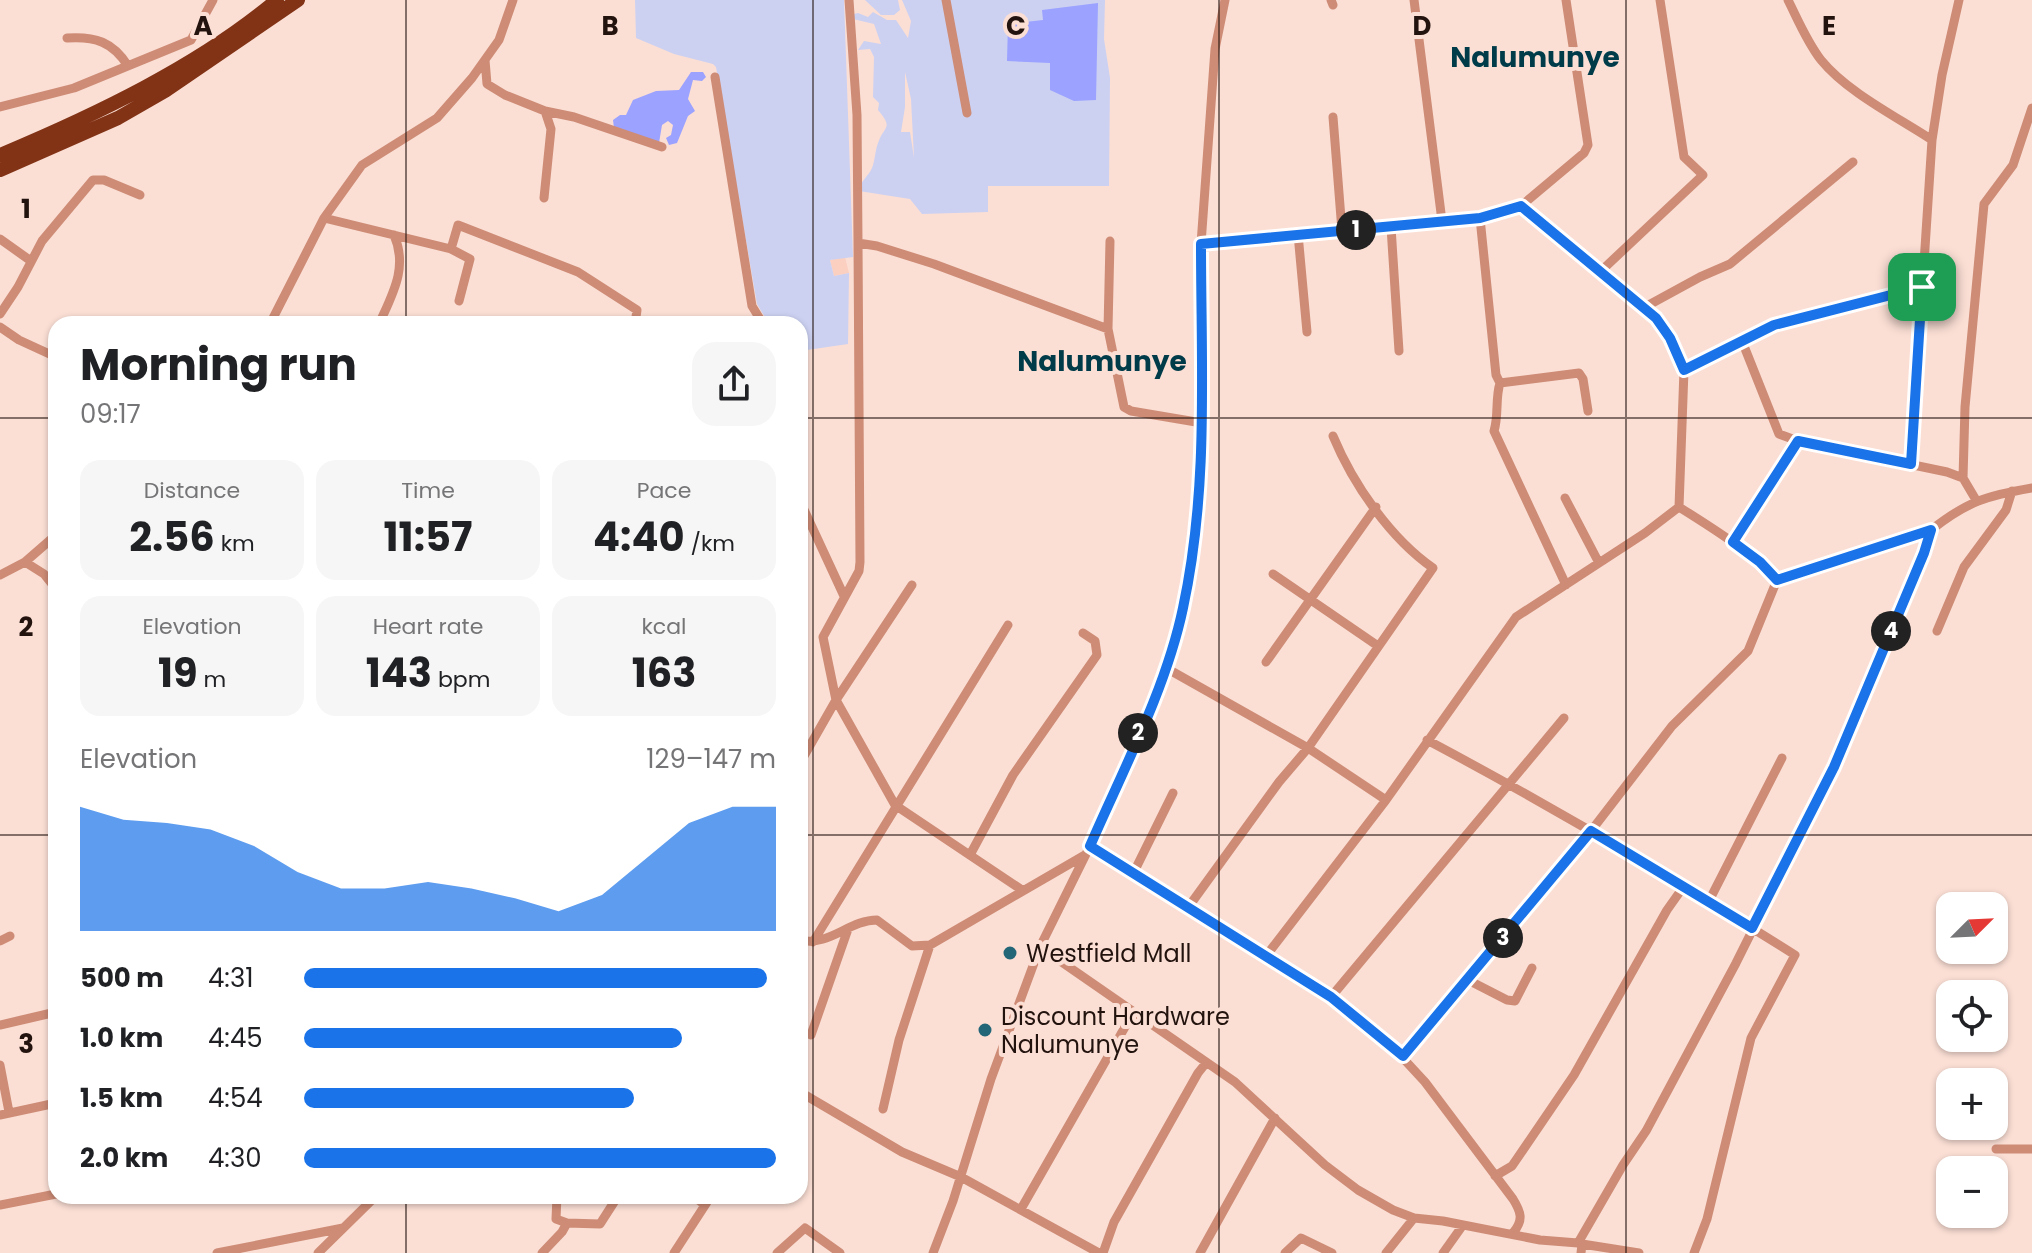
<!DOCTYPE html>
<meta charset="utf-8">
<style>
:root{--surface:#fff;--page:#f6f6f6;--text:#202124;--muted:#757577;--accent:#1a73e8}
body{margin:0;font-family:Poppins,sans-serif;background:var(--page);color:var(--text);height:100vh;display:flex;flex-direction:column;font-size:30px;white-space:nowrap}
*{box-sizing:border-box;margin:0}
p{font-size:26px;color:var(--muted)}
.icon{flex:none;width:44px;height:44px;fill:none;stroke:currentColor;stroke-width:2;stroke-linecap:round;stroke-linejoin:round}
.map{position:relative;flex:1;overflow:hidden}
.side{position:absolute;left:48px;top:316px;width:760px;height:888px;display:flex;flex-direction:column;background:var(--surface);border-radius:24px;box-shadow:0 2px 6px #0004}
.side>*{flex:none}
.needle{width:52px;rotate:66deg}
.tools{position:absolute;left:1936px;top:892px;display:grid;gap:16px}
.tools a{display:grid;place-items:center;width:72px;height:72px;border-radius:16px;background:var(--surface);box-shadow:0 2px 6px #0004;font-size:40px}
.pin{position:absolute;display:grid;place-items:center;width:68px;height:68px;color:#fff;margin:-34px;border-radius:16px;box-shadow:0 4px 12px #0006}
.km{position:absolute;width:40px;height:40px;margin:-20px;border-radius:50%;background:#222;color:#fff;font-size:22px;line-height:40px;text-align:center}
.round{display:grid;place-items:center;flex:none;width:84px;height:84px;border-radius:24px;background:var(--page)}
.headline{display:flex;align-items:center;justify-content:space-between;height:136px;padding:0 32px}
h1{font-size:44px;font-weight:700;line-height:60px}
.stats{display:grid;grid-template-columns:repeat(3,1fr);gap:12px;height:136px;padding:8px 32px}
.stats div{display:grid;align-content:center;border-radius:20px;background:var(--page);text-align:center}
.stats b{font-size:40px;font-weight:700}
.stats small{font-size:22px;font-weight:400}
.stats p{font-size:22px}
.chart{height:224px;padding:16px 32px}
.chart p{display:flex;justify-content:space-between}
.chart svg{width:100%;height:144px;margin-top:8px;fill:var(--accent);opacity:.7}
ul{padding:0 32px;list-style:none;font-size:26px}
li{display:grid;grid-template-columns:128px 96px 1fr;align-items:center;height:60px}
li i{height:20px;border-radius:10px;background:var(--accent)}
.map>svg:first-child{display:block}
.built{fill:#fbd0c1}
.green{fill:#ccd1f2;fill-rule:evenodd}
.forest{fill:#9ba2ff}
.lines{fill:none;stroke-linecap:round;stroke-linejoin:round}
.minor{stroke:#ce8c76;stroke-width:9}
.highway{stroke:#823316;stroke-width:14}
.route-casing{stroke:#fff;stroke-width:16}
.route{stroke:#1a73e8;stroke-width:10}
.grid{fill:none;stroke:#23130e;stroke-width:2;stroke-opacity:0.55}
.poi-dot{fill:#236678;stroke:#fbdfd5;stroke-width:3}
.labels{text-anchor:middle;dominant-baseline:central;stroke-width:8;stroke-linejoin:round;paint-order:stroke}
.poi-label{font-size:24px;fill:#23130e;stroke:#fbdfd5;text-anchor:start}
.quarter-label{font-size:28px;font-weight:bold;fill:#003b49;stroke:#fbdfd5}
.grid-label{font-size:26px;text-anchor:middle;font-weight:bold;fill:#23130e;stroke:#fbdfd5;stroke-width:8;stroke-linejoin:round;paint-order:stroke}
</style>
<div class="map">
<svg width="2032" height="1253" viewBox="0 0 2032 1253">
<rect width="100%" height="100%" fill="#fbdfd5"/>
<path class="built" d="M845 257 849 273 834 276 830 260Z"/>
<path class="green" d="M635 0H844L853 257 830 260 834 276 849 273 848 344 800 351V324H769L757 304 716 67 713 64 674 54 636 38Z
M865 0H898L900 10 894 15H881Z
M902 0H1105L1104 39 1110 78 1109 186H988V212L922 214 910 199 859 191C860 181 868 177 872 168 875 161 875 151 878 143 884 125 894 129 878 110L879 103 873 97 874 57 870 49 858 50 864 41 881 44 874 24 853 19 854 14 858 13 868 17 873 12 887 20H896L908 38 911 21ZM905 72 911 99 914 158 910 132H901L905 107Z"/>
<path class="forest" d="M1098 3 1096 100 1074 101 1050 90V63L1007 61 1008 24 1043 20 1042 10Z
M691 72H703L706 77 702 81 693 80 688 99 695 111 688 116 677 143 669 145 666 138 671 135 673 125 668 121 662 125 659 143 614 128 613 120 620 115H626L633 100 656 91 679 90Z"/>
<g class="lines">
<path class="minor" d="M849 0 857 115 858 243
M946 0 967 113
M1331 0 1333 5
M1414 0 1442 221
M1788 0C1798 20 1807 42 1821 60 1847 92 1897 117 1932 140
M67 38C95 36 113 42 128 66
M485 60 487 84 505 95 545 111 551 129 544 198
M715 77 752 306 763 324
M0 107 74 88 191 40 213 0
M545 111 574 117 662 147
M1333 117 1342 231
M1521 206 1584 153 1588 145 1566 0
M324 218 451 249 458 225 578 272 637 310 635 324
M1480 218 1496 375 1500 383C1495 399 1499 415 1494 431L1566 585
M1391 227 1399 351
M1298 234 1307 332
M0 239 31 261
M1110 241 1108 329 1124 407 1131 411 1202 423
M451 249 470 259 459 301
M1601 271 1703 175 1684 157 1660 0
M1645 307 1700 277 1730 264 1853 162
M0 314 18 287 42 241 93 180H104L140 195
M380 322C393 293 408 267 394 235
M270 324 324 218 362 165 437 118 472 78 499 40 513 0
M0 327 19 340 56 357
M1742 341 1779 434 1798 441 1947 472 1963 478 1976 500
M1684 370 1774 325 1922 287
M1500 383 1579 373 1583 379 1588 411
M1911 464 1932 140 1942 75 1959 0
M1963 478 1965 407 1984 204 2013 165 2032 108
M1565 498 1599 563
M800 501 844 596
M1679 507C1714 529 1748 550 1777 580
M1733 542 1798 441
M25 562 44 574 56 589
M1273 574 1378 646
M0 575 25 562 56 535
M1777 580 1931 530C1968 501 1986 496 2032 488
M912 585 836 700 895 805 1022 890
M1937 631 1964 567 2006 510 2012 491
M1266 662 1376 507
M1166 668 1308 748 1386 800 1516 617 1645 533 1679 507 1684 370 1670 338 1645 307 1521 206 1480 218 1201 244
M1427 740C1553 807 1675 879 1795 955L1751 1038 1707 1219 1694 1253
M800 763 836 700 823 637 859 571 860 562 858 243 877 246 934 264 1108 329
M1090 846 1331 997 1388 1042 1425 1082 1513 1199C1521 1212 1524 1220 1513 1233
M970 855 1013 775 1097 655 1095 641 1083 633
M1133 874 1173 793
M1709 901 1782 758
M1187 909 1279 782 1308 748 1433 568C1390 538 1353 484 1333 436
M800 940C829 947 849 920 877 920L912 946 930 945 1085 855
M0 941 10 936
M813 942 1008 625
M1040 947 1235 1082 1325 1165 1358 1190 1393 1210 1414 1218 1443 1221 1540 1240 1578 1243 1623 1165 1646 1131 1736 963 1834 767 1924 553 1931 530
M1266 956 1386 800
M1468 980 1507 1000 1515 1001 1532 968
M1331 997 1564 718
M0 1025 56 1012
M811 1035 848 929
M1403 1056 1591 831 1672 726 1748 651 1777 580
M0 1065 9 1112
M800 1092 902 1152 961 1177 1099 1253
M883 1109 899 1040 930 945
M0 1115 56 1103
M1996 1149H2032
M1495 1176 1512 1166 1574 1075 1667 910 1684 886
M557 1196 556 1219 567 1223
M693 1196 705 1205
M0 1205 56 1194
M1021 1209 1133 1013
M217 1253 343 1228
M318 1253 376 1196
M542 1253 562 1232 567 1223 600 1224 618 1196
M674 1253 711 1196
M777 1253 805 1228 840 1253
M933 1253 953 1201 991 1079 1040 947 1090 846 1166 668 1183 610 1191 562 1201 481 1203 386 1201 244 1215 49 1225 0
M1103 1253 1114 1222 1198 1073 1206 1063
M1200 1253 1275 1118
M1285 1253 1301 1238 1332 1253
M1386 1253 1414 1218
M1443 1253 1463 1225
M1581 1253 1582 1244 1639 1253"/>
<path class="highway" d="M0 155C93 116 199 66 277 0
M0 170 118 118 165 91 298 0"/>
</g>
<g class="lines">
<g class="route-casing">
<path id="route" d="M1521 206 1656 318 1670 338 1684 370 1774 325 1922 287 1911 464 1798 441 1733 542 1760 562 1777 580 1931 530 1924 553 1834 767 1752 928 1591 831 1403 1056 1331 997 1090 846C1123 770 1166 689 1183 608 1209 488 1201 366 1201 244L1480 218Z"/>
</g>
<use href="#route" class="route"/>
</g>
<path class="grid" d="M406 0V324M813 0V1253M1219 0V1253M1626 0V1253M0 418H56M800 418H2032M0 835H56M800 835H2032M406 1196V1253"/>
<g class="poi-dot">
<circle cx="1010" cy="953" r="8"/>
<circle cx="985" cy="1030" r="8"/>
</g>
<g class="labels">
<g class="poi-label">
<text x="1026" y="953">Westfield Mall</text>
<text x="1001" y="1016">Discount Hardware<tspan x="1001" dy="28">Nalumunye</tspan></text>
</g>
<g class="quarter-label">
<text x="1535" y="57">Nalumunye</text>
<text x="1102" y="361">Nalumunye</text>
</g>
</g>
<g class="grid-label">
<text x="203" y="35">A</text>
<text x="610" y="35">B</text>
<text x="1016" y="35">C</text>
<text x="1422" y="35">D</text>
<text x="1829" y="35">E</text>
<text x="26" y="218">1</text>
<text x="26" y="636">2</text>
<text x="26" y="1053">3</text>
</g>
</svg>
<div class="tools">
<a><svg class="needle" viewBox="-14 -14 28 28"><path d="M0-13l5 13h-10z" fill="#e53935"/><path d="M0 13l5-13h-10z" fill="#757577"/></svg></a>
<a><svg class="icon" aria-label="locate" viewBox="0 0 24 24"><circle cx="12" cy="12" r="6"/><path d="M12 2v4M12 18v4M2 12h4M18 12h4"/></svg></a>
<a>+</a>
<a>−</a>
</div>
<div class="pin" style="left:1922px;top:287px;background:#1e9e55"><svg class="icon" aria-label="arrive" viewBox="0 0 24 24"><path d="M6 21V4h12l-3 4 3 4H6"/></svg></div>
<b class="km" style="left:1356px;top:230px">1</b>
<b class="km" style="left:1138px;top:733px">2</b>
<b class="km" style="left:1503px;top:938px">3</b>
<b class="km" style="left:1891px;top:631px">4</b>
<section class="side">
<div class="headline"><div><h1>Morning run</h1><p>09:17</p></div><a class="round"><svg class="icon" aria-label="share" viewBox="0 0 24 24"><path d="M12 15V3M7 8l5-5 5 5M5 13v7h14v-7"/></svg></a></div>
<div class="stats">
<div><p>Distance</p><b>2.56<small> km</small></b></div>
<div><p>Time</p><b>11:57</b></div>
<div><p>Pace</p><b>4:40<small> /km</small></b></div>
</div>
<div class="stats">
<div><p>Elevation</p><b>19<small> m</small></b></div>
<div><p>Heart rate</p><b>143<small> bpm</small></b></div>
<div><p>kcal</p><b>163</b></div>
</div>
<div class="chart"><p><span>Elevation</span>129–147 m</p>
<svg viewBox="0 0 160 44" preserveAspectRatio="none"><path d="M0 44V6L10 10L20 11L30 13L40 18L50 26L60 31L70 31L80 29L90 31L100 34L110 38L120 33L130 22L140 11L150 6L160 6V44z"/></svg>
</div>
<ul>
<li><b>500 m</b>4:31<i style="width:98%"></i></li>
<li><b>1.0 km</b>4:45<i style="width:80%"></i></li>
<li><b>1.5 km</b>4:54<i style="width:70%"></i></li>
<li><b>2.0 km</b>4:30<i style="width:100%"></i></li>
</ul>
</section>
</div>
